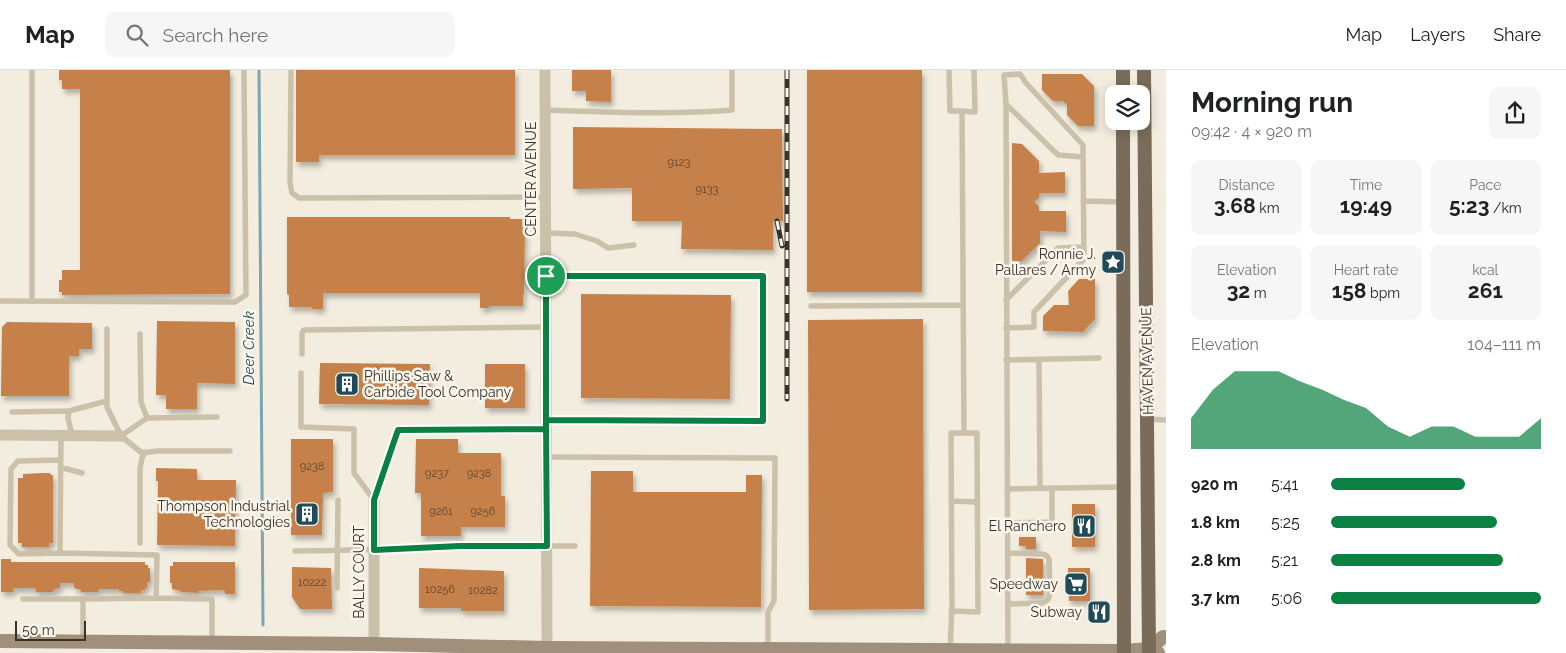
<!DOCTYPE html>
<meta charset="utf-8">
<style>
:root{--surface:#fff;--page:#f6f6f6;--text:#202124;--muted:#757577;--line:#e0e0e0;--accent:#0b8043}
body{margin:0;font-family:Raleway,sans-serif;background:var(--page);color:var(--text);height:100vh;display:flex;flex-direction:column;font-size:19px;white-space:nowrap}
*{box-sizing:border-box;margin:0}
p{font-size:16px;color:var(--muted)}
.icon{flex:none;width:28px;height:28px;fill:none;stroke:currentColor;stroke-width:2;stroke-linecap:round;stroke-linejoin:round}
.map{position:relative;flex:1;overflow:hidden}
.sheet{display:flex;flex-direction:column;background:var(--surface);width:400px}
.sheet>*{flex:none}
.controls{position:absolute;left:1105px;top:15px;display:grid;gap:10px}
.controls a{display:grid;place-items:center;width:45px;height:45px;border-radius:10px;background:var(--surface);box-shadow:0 2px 12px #0003;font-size:25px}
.scale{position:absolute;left:15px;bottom:12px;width:71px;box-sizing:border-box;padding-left:5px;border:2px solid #39312a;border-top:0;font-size:14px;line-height:18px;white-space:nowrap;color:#39312a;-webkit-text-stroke:4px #faf6eb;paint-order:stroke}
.pin{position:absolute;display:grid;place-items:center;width:42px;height:42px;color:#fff;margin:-21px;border:2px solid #fff;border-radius:50%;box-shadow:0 1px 5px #0007}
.round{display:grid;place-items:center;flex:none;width:52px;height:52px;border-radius:10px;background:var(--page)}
.head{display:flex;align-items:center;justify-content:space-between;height:85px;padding:0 25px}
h1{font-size:28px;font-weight:700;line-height:38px}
.figures{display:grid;grid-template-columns:repeat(3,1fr);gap:8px;height:85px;padding:5px 25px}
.figures div{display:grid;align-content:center;border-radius:10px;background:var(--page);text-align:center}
.figures b{font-size:21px;font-weight:700}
.figures small{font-size:14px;font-weight:400}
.figures p{font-size:14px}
.chart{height:140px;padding:10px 25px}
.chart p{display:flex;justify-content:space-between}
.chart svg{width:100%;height:90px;margin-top:5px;fill:var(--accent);opacity:.7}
ul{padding:0 25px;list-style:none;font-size:16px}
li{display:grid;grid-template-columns:80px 60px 1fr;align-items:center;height:38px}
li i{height:12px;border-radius:6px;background:var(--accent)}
header{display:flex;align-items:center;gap:30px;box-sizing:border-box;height:70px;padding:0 25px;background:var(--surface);border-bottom:1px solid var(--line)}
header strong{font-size:24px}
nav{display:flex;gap:28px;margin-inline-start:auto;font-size:18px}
.search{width:350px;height:45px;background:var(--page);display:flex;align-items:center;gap:12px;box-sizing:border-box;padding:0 18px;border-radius:10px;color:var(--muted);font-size:19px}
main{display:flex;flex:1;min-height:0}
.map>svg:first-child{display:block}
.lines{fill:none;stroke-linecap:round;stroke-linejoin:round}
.stream{stroke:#7da4b0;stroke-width:3}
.building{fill:#c5814a;filter:url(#shadow)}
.service{stroke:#cbc0aa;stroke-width:5.5}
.minor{stroke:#cbc0aa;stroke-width:11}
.secondary{stroke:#9f8f7b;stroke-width:14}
.primary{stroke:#7a6c5b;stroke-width:14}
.rail-casing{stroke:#39312a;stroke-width:5}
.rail{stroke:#faf6eb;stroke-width:3;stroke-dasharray:9;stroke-linecap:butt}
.route-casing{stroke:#fff;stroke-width:10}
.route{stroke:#0b8043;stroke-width:6}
.labels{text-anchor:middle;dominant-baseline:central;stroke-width:5;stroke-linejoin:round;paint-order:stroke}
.number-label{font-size:11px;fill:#5c4532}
.street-label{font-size:14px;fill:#39312a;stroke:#faf6eb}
.poi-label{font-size:14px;fill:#39312a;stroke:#faf6eb;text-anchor:end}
.water-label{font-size:15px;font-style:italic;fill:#1f4a5a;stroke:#faf6eb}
</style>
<header>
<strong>Map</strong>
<div class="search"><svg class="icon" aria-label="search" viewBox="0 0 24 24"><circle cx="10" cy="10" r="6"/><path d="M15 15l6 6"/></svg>Search here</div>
<nav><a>Map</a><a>Layers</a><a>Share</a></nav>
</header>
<main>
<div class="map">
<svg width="1166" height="583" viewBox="0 0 1166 583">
<defs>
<filter id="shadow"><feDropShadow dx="2.5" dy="4.5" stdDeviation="2.5" flood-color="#0004"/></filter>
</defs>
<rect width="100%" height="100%" fill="#f3eddf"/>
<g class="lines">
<path class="stream" d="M259 0 263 555"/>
</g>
<path class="building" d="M59 0H230V224L62 225V222H59V210H62V200H80V19H62V10H59Z
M296 0H515V85H319V92H296Z
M572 0H611V32L586 31V21H572Z
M807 0H922V222H807Z
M1042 4H1082L1094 16V56H1078L1067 45V35L1063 31H1053L1042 20Z
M573 57 782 59 783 151H773V180L681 179 682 151H632V118L573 119Z
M1012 73 1022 74 1039 91V103L1065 102V123H1039V128L1034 132 1039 136V141H1066V162L1040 161V173L1022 191H1012Z
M287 147H510V149H523V162H525L524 224H523V236H489V238H480V223H323V239H312V237H289V225L287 224Z
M1079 209H1095V249L1083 262 1043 261V246L1054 235H1069L1068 221Z
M581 224 731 225 730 329 581 328Z
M923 249 924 539 809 540 808 250Z
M157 251 235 252V314L197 313V339H166V325H156Z
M7 252 92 253V279H79V286H69V326H1L2 257Z
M320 293 430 294 429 335 319 334Z
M485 294H525V338H485Z
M291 369H333V422L323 423 322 465H291Z
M416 369H458V383H501V426H505V457H461V466H421V423H415Z
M156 398 197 399V410H236L235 476 157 475 158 411H156Z
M591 401H633V422H746V405H762L761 537 590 536Z
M42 403H50L51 405H53V473H49V477H22V473H18V408H23V404Z
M1072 434H1095V477H1072Z
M1019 467H1036V479H1026V476H1019Z
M1026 488 1043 489V525H1026Z
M1 489H11V492H145V495H148V498H150V512H147V518H145V520H141V523H123V521H119V519H101L98 520V522H81V520L74 518V513H60V518L53 520V522H36V519L32 518H15L13 519V522H1Z
M173 492H235V524H225V521L221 520 198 521 199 523 181 522V521L172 519V513H170V496H173Z
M292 497 331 498 332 539H300L292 527Z
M419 498 504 501V541H461V538H419Z
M1068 498H1090V531H1069Z"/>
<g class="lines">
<path class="service" d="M32 0V231
M291 0 290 113 292 123 299 128 546 127
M949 0 950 41H962L964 363
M1006 34 1058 85 1083 87
M546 40C608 42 670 45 732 40V0
M962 41 975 42 974 0
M1083 131 1123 132
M546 163 575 164 597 171 608 178 634 175
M546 206H763V351H546
M1006 230 1058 178 1083 177
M0 231 235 232 246 225 244 0
M811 236 963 235
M1006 258 1034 257V242L1084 189 1083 75 1026 13 1020 4 1004 5 1006 34 1008 581
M107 259V337L121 366 142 383 157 381H230
M140 264 141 332 147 348
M302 284V263L304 260 546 257
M1039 289 1040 418
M1006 290 1099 288
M301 303V357L354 359V403L374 430
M12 342 69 341
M1148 349 1166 350
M61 365 60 483 157 485 156 528 83 529V571
M72 365 68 348 69 341 107 331
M121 366 147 348 217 347
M547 387 775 388 774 531 768 542V579
M60 390 18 391 11 399 10 475 19 484 60 483
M60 397 82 403
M1007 419 1123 417
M374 430 398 360 546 359
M951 431 977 432
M1008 453 1052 452V418
M140 473V399L142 388 145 382
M295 481C389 480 481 475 575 476
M1008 483 1043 484 1047 486 1049 489 1050 523C1049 529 1048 531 1042 533L1008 534
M337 518 338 430
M156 528 212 529V571
M23 529H83
M950 580 952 536 951 363H977L978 542 951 541"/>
<path class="minor" d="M545 0 547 578
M0 365 121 366
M374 574V430"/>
<path class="secondary" d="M0 571 374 574 547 578 1124 581 1149 579 1158 583
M1149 579 1163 567H1166"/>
<path class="primary" d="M1144 0 1149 583
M1123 24V0
M1123 51 1124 583"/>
<g class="rail-casing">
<path id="rail" d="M787 0V329
M777 151 782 176"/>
</g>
<use href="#rail" class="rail"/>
</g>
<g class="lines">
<g class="route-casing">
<path id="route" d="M546 206V359L398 360 374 430V480L460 476H547L546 350 763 351V206H546"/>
</g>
<use href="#route" class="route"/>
</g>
<defs>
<g id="sight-square" transform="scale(1.25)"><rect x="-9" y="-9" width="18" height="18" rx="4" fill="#1f4a5a" stroke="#faf6eb"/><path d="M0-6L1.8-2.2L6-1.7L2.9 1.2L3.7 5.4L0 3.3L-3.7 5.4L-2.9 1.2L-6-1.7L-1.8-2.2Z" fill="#fff"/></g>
<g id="building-square" transform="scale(1.25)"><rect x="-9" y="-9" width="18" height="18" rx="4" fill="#1f4a5a" stroke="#faf6eb"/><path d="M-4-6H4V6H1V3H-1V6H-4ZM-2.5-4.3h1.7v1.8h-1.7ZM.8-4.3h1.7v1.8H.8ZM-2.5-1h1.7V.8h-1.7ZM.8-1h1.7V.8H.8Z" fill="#fff"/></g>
<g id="restaurant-square" transform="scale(1.25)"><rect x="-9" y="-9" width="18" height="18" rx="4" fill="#1f4a5a" stroke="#faf6eb"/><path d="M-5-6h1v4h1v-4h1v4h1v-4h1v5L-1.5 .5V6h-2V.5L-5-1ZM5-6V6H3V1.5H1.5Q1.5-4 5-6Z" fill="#fff"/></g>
<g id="supermarket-square" transform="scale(1.25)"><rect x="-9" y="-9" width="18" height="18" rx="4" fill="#1f4a5a" stroke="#faf6eb"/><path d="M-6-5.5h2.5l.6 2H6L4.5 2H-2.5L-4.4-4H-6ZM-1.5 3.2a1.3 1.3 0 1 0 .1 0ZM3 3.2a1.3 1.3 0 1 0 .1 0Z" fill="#fff"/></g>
</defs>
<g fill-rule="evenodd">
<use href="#sight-square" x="1113" y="192"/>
<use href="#building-square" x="347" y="314"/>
<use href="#building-square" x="307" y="444"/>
<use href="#restaurant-square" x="1084" y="456"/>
<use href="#supermarket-square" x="1076" y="514"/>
<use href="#restaurant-square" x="1099" y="542"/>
</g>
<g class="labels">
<g class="number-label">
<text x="679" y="92">9123</text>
<text x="707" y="119">9133</text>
<text x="312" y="396">9238</text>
<text x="437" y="403">9237</text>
<text x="479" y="403">9238</text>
<text x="441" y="441">9261</text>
<text x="483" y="441">9256</text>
<text x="312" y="512">10222</text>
<text x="440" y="519">10256</text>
<text x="483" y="520">10282</text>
</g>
<g class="street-label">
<text transform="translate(531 109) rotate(-90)">CENTER AVENUE</text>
<text transform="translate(1147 291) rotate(-91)">HAVEN AVENUE</text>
<text transform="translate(359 502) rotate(-90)">BALLY COURT</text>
</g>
<g class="poi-label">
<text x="1096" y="184">Ronnie J.<tspan x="1096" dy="16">Pallares / Army</tspan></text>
<text x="364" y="306" text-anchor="start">Phillips Saw &amp;<tspan x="364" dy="16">Carbide Tool Company</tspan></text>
<text x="290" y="436">Thompson Industrial<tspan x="290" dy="16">Technologies</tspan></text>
<text x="1066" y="456">El Ranchero</text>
<text x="1058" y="514">Speedway</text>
<text x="1082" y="542">Subway</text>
</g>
<g class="water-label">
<text transform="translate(249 278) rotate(-90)">Deer Creek</text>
</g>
</g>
</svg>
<div class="controls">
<a><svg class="icon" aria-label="layers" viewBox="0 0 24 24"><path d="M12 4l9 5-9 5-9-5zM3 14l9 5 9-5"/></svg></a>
</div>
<div class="scale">50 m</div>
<div class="pin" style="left:546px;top:206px;background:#1e9e55"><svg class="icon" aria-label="arrive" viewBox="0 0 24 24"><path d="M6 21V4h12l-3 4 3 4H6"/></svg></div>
</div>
<section class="sheet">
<div class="head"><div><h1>Morning run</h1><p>09:42 · 4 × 920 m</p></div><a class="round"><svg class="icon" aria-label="share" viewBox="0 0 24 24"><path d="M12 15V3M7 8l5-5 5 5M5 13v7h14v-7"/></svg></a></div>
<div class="figures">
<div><p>Distance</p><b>3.68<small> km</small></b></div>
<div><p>Time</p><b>19:49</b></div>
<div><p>Pace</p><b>5:23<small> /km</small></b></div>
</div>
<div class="figures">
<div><p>Elevation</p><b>32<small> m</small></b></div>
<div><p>Heart rate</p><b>158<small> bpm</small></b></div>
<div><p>kcal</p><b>261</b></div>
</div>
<div class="chart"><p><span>Elevation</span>104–111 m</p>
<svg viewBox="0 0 160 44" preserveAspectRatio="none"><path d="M0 44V29L10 15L20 6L30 6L40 6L50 11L60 15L70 20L80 24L90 33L100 38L110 33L120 33L130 38L140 38L150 38L160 29V44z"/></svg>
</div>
<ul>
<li><b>920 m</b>5:41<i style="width:64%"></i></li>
<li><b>1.8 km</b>5:25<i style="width:79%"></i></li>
<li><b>2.8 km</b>5:21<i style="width:82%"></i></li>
<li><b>3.7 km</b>5:06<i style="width:100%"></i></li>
</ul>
</section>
</main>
